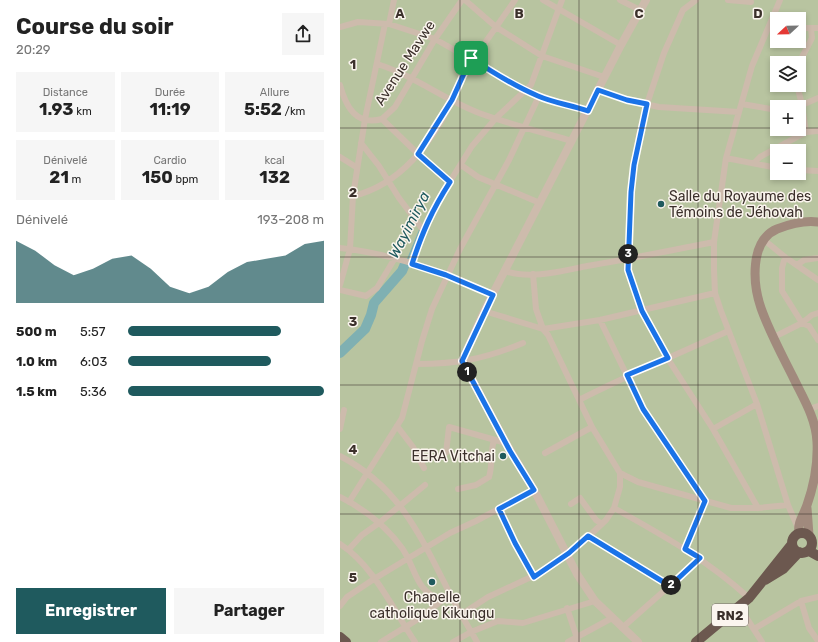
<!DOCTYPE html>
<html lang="fr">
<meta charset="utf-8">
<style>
:root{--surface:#fff;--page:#f6f6f6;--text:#222;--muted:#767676;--accent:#1f5a5e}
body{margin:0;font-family:Rubik,sans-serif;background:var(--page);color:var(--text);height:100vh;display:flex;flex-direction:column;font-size:15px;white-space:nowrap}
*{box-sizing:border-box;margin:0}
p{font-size:13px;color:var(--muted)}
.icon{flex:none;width:22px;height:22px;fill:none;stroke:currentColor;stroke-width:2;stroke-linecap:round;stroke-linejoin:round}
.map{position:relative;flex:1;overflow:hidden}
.panel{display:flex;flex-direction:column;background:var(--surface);width:340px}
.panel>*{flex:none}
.needle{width:26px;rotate:248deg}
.tools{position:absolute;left:430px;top:12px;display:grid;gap:8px}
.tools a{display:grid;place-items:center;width:36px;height:36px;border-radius:0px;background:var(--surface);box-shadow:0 2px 6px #0003;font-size:20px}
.pin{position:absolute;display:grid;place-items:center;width:34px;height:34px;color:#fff;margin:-17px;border-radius:8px;box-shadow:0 2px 6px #0006}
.km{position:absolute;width:20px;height:20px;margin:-10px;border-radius:50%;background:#222;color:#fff;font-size:11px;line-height:20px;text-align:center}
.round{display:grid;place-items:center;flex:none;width:42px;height:42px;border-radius:0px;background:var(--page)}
.overview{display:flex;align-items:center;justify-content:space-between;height:68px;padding:0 16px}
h1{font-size:22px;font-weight:700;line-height:30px}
.metrics{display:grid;grid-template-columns:repeat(3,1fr);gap:6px;height:68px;padding:4px 16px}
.metrics div{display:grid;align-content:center;border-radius:0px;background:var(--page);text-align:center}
.metrics b{font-size:17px;font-weight:700}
.metrics small{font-size:11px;font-weight:400}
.metrics p{font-size:11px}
.chart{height:112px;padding:8px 16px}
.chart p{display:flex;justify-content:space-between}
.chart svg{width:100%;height:72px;margin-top:4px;fill:var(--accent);opacity:.7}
.cta{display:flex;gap:8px;margin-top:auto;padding:8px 16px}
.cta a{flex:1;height:46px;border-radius:0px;background:var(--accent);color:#fff;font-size:16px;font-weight:700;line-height:46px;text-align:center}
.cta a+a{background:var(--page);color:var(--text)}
ul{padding:0 16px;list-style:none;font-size:13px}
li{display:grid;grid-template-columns:64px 48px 1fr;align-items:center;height:30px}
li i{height:10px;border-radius:5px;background:var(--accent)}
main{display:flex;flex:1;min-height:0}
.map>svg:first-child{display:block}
.green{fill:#b8c4a0;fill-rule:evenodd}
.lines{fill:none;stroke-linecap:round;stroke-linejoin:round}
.stream{stroke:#7fb0b2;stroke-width:1.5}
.river{stroke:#7fb0b2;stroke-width:10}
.minor{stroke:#cdbbac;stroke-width:6}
.tertiary{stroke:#cdbbac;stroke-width:8}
.secondary{stroke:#a18a7d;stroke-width:9}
.trunk{stroke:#6c584f;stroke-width:10}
.route-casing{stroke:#fff;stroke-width:8}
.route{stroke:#1a73e8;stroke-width:5}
.grid{fill:none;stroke:#3b302b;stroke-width:1;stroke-opacity:0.55}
.poi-dot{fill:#1f5a5e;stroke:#fbf5ee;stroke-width:1.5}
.labels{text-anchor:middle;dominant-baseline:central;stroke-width:3;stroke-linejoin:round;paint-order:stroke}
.shield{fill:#fbf5ee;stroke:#756b66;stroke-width:1}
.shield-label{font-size:13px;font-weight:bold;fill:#3b302b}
.street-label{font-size:14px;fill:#3b302b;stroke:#fbf5ee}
.poi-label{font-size:14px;fill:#3b302b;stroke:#fbf5ee;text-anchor:start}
.water-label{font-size:15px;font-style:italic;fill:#1f5a5e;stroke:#fbf5ee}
.grid-label{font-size:13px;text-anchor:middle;font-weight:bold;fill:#3b302b;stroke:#fbf5ee;stroke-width:3;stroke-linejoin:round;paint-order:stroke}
</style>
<main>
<section class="panel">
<div class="overview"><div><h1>Course du soir</h1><p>20:29</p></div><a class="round"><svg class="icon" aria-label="share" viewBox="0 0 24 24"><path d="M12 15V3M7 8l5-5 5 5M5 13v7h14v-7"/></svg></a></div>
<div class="metrics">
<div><p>Distance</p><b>1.93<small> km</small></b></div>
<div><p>Durée</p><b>11:19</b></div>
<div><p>Allure</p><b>5:52<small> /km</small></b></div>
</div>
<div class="metrics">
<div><p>Dénivelé</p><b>21<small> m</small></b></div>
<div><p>Cardio</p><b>150<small> bpm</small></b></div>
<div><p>kcal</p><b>132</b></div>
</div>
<div class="chart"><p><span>Dénivelé</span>193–208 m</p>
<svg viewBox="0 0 160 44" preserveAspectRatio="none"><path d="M0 44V6L10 12L20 21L30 27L40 23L50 17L60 15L70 23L80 34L90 38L100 34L110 25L120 19L130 17L140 15L150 8L160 6V44z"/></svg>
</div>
<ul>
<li><b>500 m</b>5:57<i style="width:78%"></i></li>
<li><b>1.0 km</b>6:03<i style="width:73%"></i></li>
<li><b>1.5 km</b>5:36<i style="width:100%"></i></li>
</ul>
<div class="cta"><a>Enregistrer</a><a>Partager</a></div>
</section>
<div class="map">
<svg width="478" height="642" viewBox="0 0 478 642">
<rect width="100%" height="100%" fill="#f4ebe1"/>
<path class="green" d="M0 0H478V642H0ZM437 19H459V41H437ZM437 63H459V85H437ZM437 107H459V129H437ZM437 151H459V173H437Z"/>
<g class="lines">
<path class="stream" d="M67 261 80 229"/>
<path class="river" d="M0 353 25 329 31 315 34 303 62 271 65 264"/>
<path class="minor" d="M125 0 156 27 202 56 264 77
M203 0 281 45
M280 0 300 10
M356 0 343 10 324 53 307 104 299 135 291 192 288 270 302 311 328 359 373 429 418 508
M388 0 411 2
M440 0 412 66 386 158 374 242V270L375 293 381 311 417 404 448 505 458 528
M49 24 54 0
M0 27 18 22 49 24 95 39 185 90 217 102 228 104 248 111
M459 28H478
M133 60 175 0
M459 63 472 38 471 29
M37 64C73 75 103 99 139 113 169 124 201 132 232 141
M0 85C6 107 16 126 42 119L78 154 110 182
M457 85 462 105 466 132
M258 90 287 100 319 107 399 112
M402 104 437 110
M462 105 478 98
M42 119 55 107 95 39 122 0
M21 143 39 166 59 198 83 230
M0 157 16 167
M386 158 437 168
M414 163 420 157 466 132 478 131
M121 165 138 177 200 203
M459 170 478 171
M13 196C60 185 92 143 112 101 119 87 123 72 131 58
M423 239 445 257 478 280
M0 248C48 253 110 273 153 295
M445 257 442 268V291L462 323 469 326 478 340
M73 264 83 230 94 207 132 146 156 118 191 85 222 0
M457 265 464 260 478 258
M165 271C190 280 222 271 247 266 290 259 332 250 374 242
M193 274 196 309 203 329 260 320 375 293
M0 285 10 249 13 196 25 119 45 24
M0 290 26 296 37 288 55 258
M260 320 303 409 365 501 345 549
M434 337 462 323 472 315 478 313
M76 364C117 364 145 359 183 343
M239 400C288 375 338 354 388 331
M469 409 478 406
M57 426 73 447 84 468
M0 429 4 410
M373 429 417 404
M106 453 109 427 166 443
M205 453 252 427
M0 456C60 487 81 537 110 594 118 610 128 626 137 642
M280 473 298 482 391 508H418L448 505
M118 489 136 485 149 477C153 464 150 453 154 440
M0 497C24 509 46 526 62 548 76 568 75 592 102 600
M9 502 62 418 82 341 92 309 120 249 169 160 199 96
M231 504 240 498 256 520 262 524
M274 508C322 535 368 560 409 598
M159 509 175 543 194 577
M248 537 330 586
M0 544C33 565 53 609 75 642
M9 549 22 535 39 523 85 485
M461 601 469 628 478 641
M0 606 7 597 34 579 110 533 136 521 194 490
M227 608 238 641
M397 609 402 611 422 642
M122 614 148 597 204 571 248 537 266 520 274 508 280 487V473L252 427 208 335 203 329 144 311
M282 628 360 559
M414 629 461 601 478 597
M41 642 80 618 104 599
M113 642 131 632 158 621 183 623 255 601
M228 642 272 618"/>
<path class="tertiary" d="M298 642 255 601 237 574 194 490 166 443 122 361 144 311 281 45 306 0"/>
<path class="secondary" d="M467 508 469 535
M459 533C457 523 464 514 467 505 474 485 478 462 477 442 476 418 463 398 453 377 442 355 429 331 421 308 413 285 409 241 437 229 450 224 464 220 478 222"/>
<path class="trunk" d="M452 543a10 10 0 1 1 20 0a10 10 0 1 1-20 0Z
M469 551 478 556
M425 580 443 569 459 552
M0 637 6 642
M356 642 409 598 452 544"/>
</g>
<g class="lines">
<g class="route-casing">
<path id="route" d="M131 58C152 72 174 86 198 96 214 103 231 105 248 111L258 90 287 100 307 104 294 165 291 192 288 270 302 311 328 358 287 375 303 409 365 501 345 549 360 558 330 586 248 536 229 553 194 577 175 543 159 509 194 490 170 451 122 361 153 295 106 275 72 264C82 233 92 210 110 182L78 154 112 100Z"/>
</g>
<use href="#route" class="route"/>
</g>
<path class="grid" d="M120 0V642M239 0V642M358 0V642M0 128H437M459 128H478M0 257H478M0 385H478M0 514H478"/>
<g class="poi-dot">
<circle cx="321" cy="204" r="4"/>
<circle cx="163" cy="456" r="4"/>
<circle cx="92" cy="582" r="4"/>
</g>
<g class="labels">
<rect class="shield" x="372" y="604" width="36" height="22" rx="3"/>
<g class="shield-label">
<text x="390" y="615">RN2</text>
</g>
<g class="street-label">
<text transform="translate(65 63) rotate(-57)">Avenue Mavwe</text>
</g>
<g class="poi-label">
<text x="329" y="196">Salle du Royaume des<tspan x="329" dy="16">Témoins de Jéhovah</tspan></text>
<text x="155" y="456" text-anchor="end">EERA Vitchai</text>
<text x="92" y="597" text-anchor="middle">Chapelle<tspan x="92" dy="16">catholique Kikungu</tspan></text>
</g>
<g class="water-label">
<text transform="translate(69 225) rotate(-63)">Wayimirya</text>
</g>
</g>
<g class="grid-label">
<text x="60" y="18">A</text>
<text x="179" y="18">B</text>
<text x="299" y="18">C</text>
<text x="418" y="18">D</text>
<text x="13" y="69">1</text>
<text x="13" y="197">2</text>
<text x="13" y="326">3</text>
<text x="13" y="454">4</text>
<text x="13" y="582">5</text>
</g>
</svg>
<div class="tools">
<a><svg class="needle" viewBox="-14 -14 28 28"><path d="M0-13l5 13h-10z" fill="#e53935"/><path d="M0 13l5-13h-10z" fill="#767676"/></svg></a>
<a><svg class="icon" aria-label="layers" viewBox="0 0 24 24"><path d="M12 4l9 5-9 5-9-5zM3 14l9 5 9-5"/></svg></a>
<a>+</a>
<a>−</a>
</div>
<div class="pin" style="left:131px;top:58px;background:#1e9e55"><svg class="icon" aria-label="arrive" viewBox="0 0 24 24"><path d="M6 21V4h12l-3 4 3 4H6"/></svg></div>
<b class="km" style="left:127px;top:372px">1</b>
<b class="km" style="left:331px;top:585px">2</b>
<b class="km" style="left:288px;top:254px">3</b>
</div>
</main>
